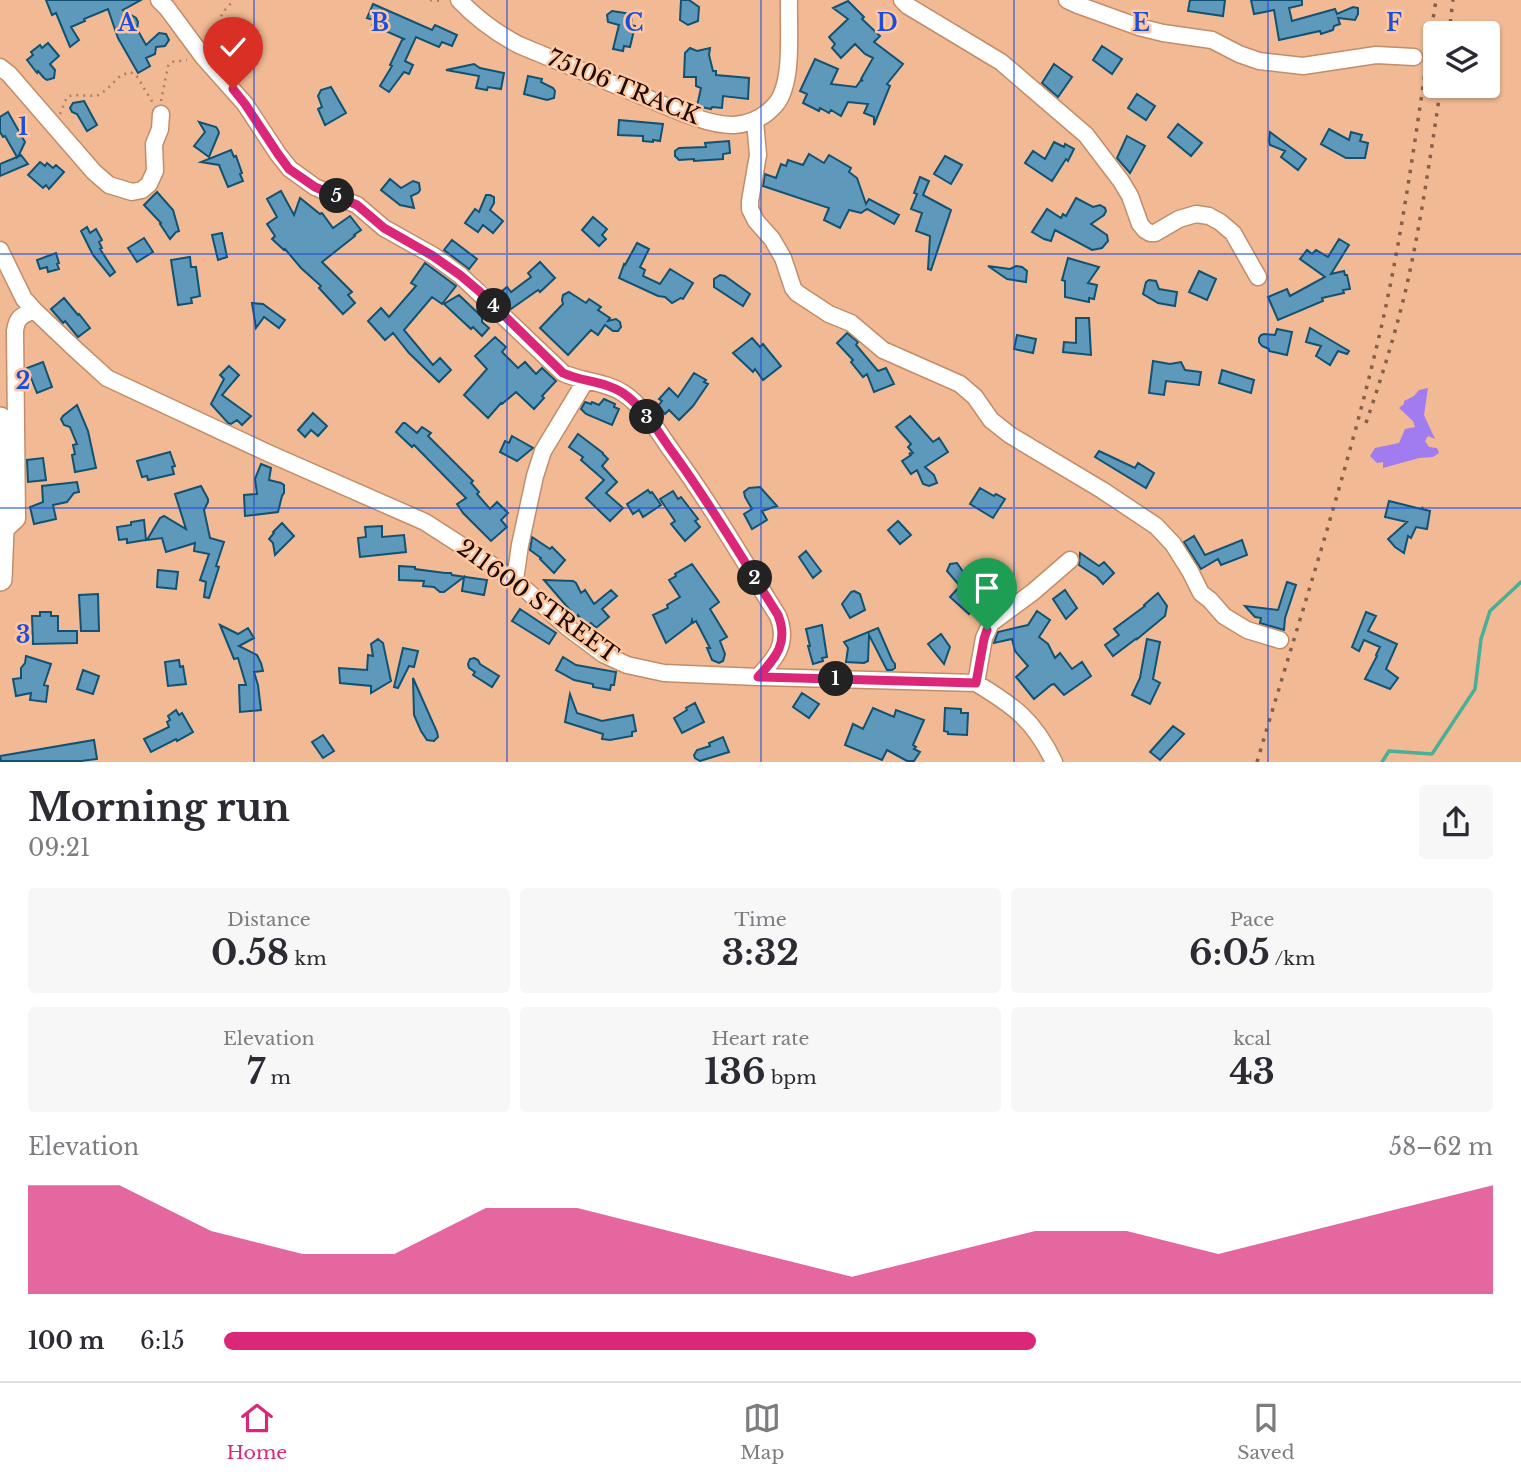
<!DOCTYPE html>
<meta charset="utf-8">
<style>
:root{--surface:#fff;--page:#f7f7f7;--text:#2b2b33;--muted:#7c7c81;--line:#e1e1e2;--accent:#db2777}
body{margin:0;font-family:"Libre Baskerville",serif;background:var(--page);color:var(--text);height:100vh;display:flex;flex-direction:column;font-size:26px;white-space:nowrap}
*{box-sizing:border-box;margin:0}
p{font-size:23px;color:var(--muted)}
.icon{flex:none;width:38px;height:38px;fill:none;stroke:currentColor;stroke-width:2;stroke-linecap:round;stroke-linejoin:round}
.map{position:relative;height:762px;overflow:hidden}
.details{display:flex;flex-direction:column;background:var(--surface);flex:1}
.details>*{flex:none}
.fabs{position:absolute;left:1423px;top:21px;display:grid;gap:14px}
.fabs a{display:grid;place-items:center;width:77px;height:77px;border-radius:7px;background:var(--surface);box-shadow:0 2px 5px #0004;font-size:35px}
.pin{position:absolute;display:grid;place-items:center;width:60px;height:60px;color:#fff;margin:-72px -30px;border-radius:50% 50% 50% 0;rotate:-45deg;box-shadow:0 0 7px #0007}
.pin .icon{rotate:45deg}
.km{position:absolute;width:35px;height:35px;margin:-18px;border-radius:50%;background:#222;color:#fff;font-size:19px;line-height:35px;text-align:center}
.round{display:grid;place-items:center;flex:none;width:74px;height:74px;border-radius:7px;background:var(--page)}
.head{display:flex;align-items:center;justify-content:space-between;height:119px;padding:0 28px}
h1{font-size:38px;font-weight:700;line-height:52px}
.figures{display:grid;grid-template-columns:repeat(3,1fr);gap:10px;height:119px;padding:7px 28px}
.figures div{display:grid;align-content:center;border-radius:7px;background:var(--page);text-align:center}
.figures b{font-size:35px;font-weight:700}
.figures small{font-size:19px;font-weight:400}
.figures p{font-size:19px}
.chart{height:196px;padding:14px 28px}
.chart p{display:flex;justify-content:space-between}
.chart svg{width:100%;height:126px;margin-top:7px;fill:var(--accent);opacity:.7}
ul{padding:0 28px;list-style:none;font-size:23px}
li{display:grid;grid-template-columns:112px 84px 1fr;align-items:center;height:52px}
li i{height:18px;border-radius:9px;background:var(--accent)}
.menu{display:flex;justify-content:space-around;align-items:center;height:98px;border-top:2px solid var(--line);background:var(--surface);font-size:19px;color:var(--muted)}
.menu a{display:grid;justify-items:center;gap:4px}
.menu .on{color:var(--accent)}
.map>svg:first-child{display:block}
.forest{fill:#a07cf0}
.lines{fill:none;stroke-linecap:round;stroke-linejoin:round}
.stream{stroke:#48af98;stroke-width:3.5}
.building{fill:#5e99bc;stroke:#115272;stroke-width:2}
.street-casing{stroke:#c28d69;stroke-width:19}
.secondary-casing{stroke:#c28d69;stroke-width:26}
.path{stroke:#ab8164;stroke-width:2.5;stroke-dasharray:2 5;stroke-linecap:butt}
.street{stroke:#fff;stroke-width:16}
.secondary{stroke:#fff;stroke-width:23}
.rail{stroke:#846048;stroke-width:3.5;stroke-dasharray:3.5 7;stroke-linecap:butt}
.route-casing{stroke:#fff;stroke-width:14}
.route{stroke:#db2777;stroke-width:9}
.grid{fill:none;stroke:#1d4ed8;stroke-width:2;stroke-opacity:0.55}
.labels{text-anchor:middle;dominant-baseline:central;stroke-width:5;stroke-linejoin:round;paint-order:stroke}
.street-label{font-size:23px;fill:#1c0a00;stroke:#ffc7a1}
.grid-label{font-size:23px;text-anchor:middle;font-weight:bold;fill:#1d4ed8;stroke:#ffc7a1;stroke-width:5;stroke-linejoin:round;paint-order:stroke}
</style>
<div class="map">
<svg width="1521" height="762" viewBox="0 0 1521 762">
<rect width="100%" height="100%" fill="#f1ba94"/>
<path class="forest" d="M1428 388 1424 415 1435 439 1428 436 1425 441 1429 447 1437 448 1439 453 1433 457 1419 458 1383 468V462L1377 463 1370 456 1375 448 1399 443 1405 429 1415 427 1413 421 1399 408 1404 404V401L1414 396 1419 390Z"/>
<g class="lines">
<path class="stream" d="M1382 762 1389 751 1432 754 1475 689 1481 639 1490 611 1521 582"/>
</g>
<path class="building" d="M46 0H141L123 10 136 18 138 22 137 29 146 45 159 33 166 34 169 40 165 46 156 47 155 54 146 58 150 66 138 73 118 38 108 9 84 19 85 21 71 27 79 40 70 47 56 13 52 15Z
M681 0H689L699 7 698 21 688 25 680 20Z
M1190 0H1225L1223 16 1188 11Z
M1251 0H1302V5L1289 8 1292 21 1335 9 1337 14 1353 7 1358 8V14L1355 20 1338 18 1340 24 1334 26 1333 30 1321 34 1320 31 1279 40 1274 10 1254 14Z
M848 1 864 17 862 19 880 36 874 42 903 64 887 84 890 86 874 125V117L864 113 868 104 848 102 841 116 831 110 829 113 820 108 819 111 803 103 807 94 800 91 815 59 838 69 831 84 856 87 861 80 863 81 861 79 873 58 865 54 855 44 841 58 832 48 835 44 829 37 848 19 833 8Z
M373 4 432 30 435 25 457 35 452 46 442 42 439 47 416 37 405 61 413 65 409 74 404 72 389 92 380 86 392 66 390 65 402 40 404 39 372 25 374 20 367 18Z
M612 11 632 14 631 25 635 26 630 47 624 46 623 51 613 49 619 25 608 22 607 15Z
M48 43 59 56 50 64 55 70 54 78 47 80 44 78 38 71 37 73 27 60 33 55 31 52 40 45 42 48Z
M1102 46 1122 59 1112 74 1093 60Z
M690 48 697 51 710 48 709 55 713 71H716V75L749 78 748 99 723 96 722 108 712 107 711 109 697 106 701 88 696 86V77H684L685 53Z
M474 64 480 68 504 73 501 89 488 87 487 90 476 88 479 76 446 70Z
M1054 64 1072 77 1058 97 1042 83Z
M528 76 542 79 541 82 553 88 555 91 554 98 547 100 524 94Z
M331 87 346 113 325 125 318 109 322 107 318 96 321 90Z
M1137 94 1155 106 1146 120 1128 108Z
M84 101 97 125 87 131 77 114 72 112 70 108 73 103Z
M8 112 25 142 18 157 21 155 28 164 0 176V164L17 157 5 136 3 137 0 132V117Z
M619 120 663 124 660 141 653 140V142L643 141V136L618 135Z
M199 122 216 127 218 130 219 133 209 157 194 146 205 132Z
M1178 124 1202 143 1191 156 1168 137Z
M1329 129 1349 140 1351 132 1362 135 1360 141 1368 143 1365 158H1346L1321 144Z
M1270 132 1306 159 1298 170 1281 157 1285 151 1270 145 1269 141Z
M1127 136 1145 146 1130 173 1117 158Z
M729 141 730 153 723 154V159L694 161V159L679 160 675 156V151L679 148 706 147 705 143Z
M1054 142 1064 147 1065 144 1074 149 1068 161 1066 159 1052 181 1025 163 1033 151 1045 159Z
M231 150 234 157 236 156 242 173 240 174 243 181 228 187 219 165 201 162Z
M809 154 824 163 829 155 851 168 849 172 857 178 866 204 869 199 899 215 894 224 867 209 861 213 849 210 840 228 824 220 829 208 763 186 765 174 776 178 781 164 786 166 788 160 803 165Z
M945 156 962 165 951 184 934 174Z
M40 162 45 166 47 163 53 168 56 165 64 172 49 189 46 185 43 188 28 175Z
M920 177 929 181 923 195 951 210 931 270 928 269 930 236 916 231 922 213 911 209 917 194 914 193Z
M390 179 401 188 413 181 419 183 420 190 418 193 411 196 414 208 400 205 381 190Z
M281 191 294 215 300 198 320 214 322 213 333 228 350 216 361 230 354 235 355 236 322 262 352 292 348 295 355 303 343 314 319 288 321 286 301 268 285 249 284 250 272 239 275 236 267 224 277 217 267 199Z
M157 192 173 210 179 231 176 232 170 239 160 224 161 223 144 205Z
M486 195H490L494 197V203L490 210 503 221 493 233 483 225 478 232 465 223 475 209 479 212Z
M1076 198 1093 207 1100 205 1105 208 1106 211 1104 215 1091 224 1107 235 1108 241 1102 248 1092 250 1055 230 1051 241 1044 239 1032 232 1047 209 1061 218 1063 214 1066 216Z
M593 217 607 229 602 235 606 239 599 246 582 230Z
M87 227 90 233 96 229 102 240 99 242 102 248 100 249 115 272 110 276 93 255 81 231Z
M222 233 227 257 218 260 212 235Z
M144 238 153 252 137 262 128 248Z
M1339 239 1349 245 1331 274 1344 271 1345 275H1347L1350 289 1343 290 1344 293 1322 298 1323 301 1278 320 1268 297 1287 289 1290 296 1325 277 1300 259 1307 250 1312 254 1316 250 1328 257Z
M452 240 477 259 469 269 444 250Z
M637 243 649 249 640 267 645 270 643 276 660 284 670 269 693 283 683 299 681 298 672 303 665 297 658 296 619 278 624 264 625 265Z
M56 253 59 263 57 264 59 269 48 272 47 267 40 269 37 260Z
M190 257 191 267H196L200 296 191 298 192 303 178 305 171 260Z
M1068 258 1099 267 1088 283 1097 285 1094 299 1089 298V302L1065 297V281L1062 280Z
M540 262 555 278 540 292 538 290 511 309 497 295 507 287 511 292 531 277 528 273Z
M425 263 456 286 442 304 432 297 404 330 433 365 440 358 451 370 439 382 409 353 393 333 385 340 368 321 381 308 389 317 416 286 411 283Z
M988 266 1010 269 1016 266 1022 267 1027 271 1026 282 1007 279Z
M1199 271 1216 279 1207 300 1189 292Z
M720 275 725 276 750 294 743 306 714 287V279Z
M1149 280 1156 281 1159 289 1177 292 1175 306 1158 303 1143 294 1146 282Z
M569 292 586 303 589 299 601 307 598 310 610 318 608 321 616 319 620 322 621 327 618 331H613L605 325 598 335 591 330 568 355 540 328 563 304 562 300 563 295Z
M459 295 482 317V322L489 328 482 336 473 327 471 329 444 304Z
M64 298 78 315 79 314 90 328 78 337 65 321 63 323 51 309Z
M252 303 263 304 285 320 279 328 264 317 256 328Z
M1076 318H1089L1091 355 1063 352 1064 342 1076 343Z
M1310 328 1349 351 1347 354 1338 351 1330 365 1316 356 1321 346 1306 342Z
M1277 329 1292 332 1287 355 1269 351V349L1262 346 1259 342V338L1261 335 1264 334 1275 335Z
M847 333 858 342 856 345 878 371 886 368 894 384 874 392 867 374 863 377 851 362 853 360 837 343Z
M1017 335 1036 339 1033 353 1014 349Z
M495 337 506 347 502 352 518 368 525 362 536 374 542 368 556 381 542 396 544 398 534 409 516 392 502 404 501 403 488 418 464 395 487 369 475 356Z
M752 338 760 347 763 344 781 366 763 380 755 369 753 372 733 353Z
M1153 361 1170 364 1181 362 1185 370 1201 372 1199 385 1166 381 1164 395 1149 393Z
M43 362 52 387 37 393 27 368Z
M229 366 239 375 222 395 251 416 242 425 237 420 231 424 228 423 211 404 224 379 220 375Z
M1222 370 1254 380 1251 393 1219 383Z
M694 373 706 380 704 382 708 384 693 406 679 420 669 410 665 414 658 406 662 401 659 399 669 388 678 397Z
M604 399 615 404 614 407 619 409 612 425 586 414 581 409 585 402 591 404 592 402 599 405Z
M77 405 88 431 96 468 75 472 72 455 75 454 73 445 77 444 70 427 64 425 61 419 63 416Z
M313 413 327 426 318 436 311 430 305 437 298 430Z
M910 416 933 442 939 438 948 452 925 467 934 475 937 483 929 486 923 484 917 470 911 474 902 461 911 455 909 453 911 454 913 453 908 447 911 444 896 427Z
M403 423H405L417 433 422 427 431 433 428 436 473 481 471 483 479 492 477 494 490 509 497 502 508 513 501 520 507 527 491 541 463 513 457 504 466 498 414 445 412 447 396 432Z
M578 434 603 453V454L608 459 602 466 617 482 606 493 623 508 610 521 586 498 604 480 581 460 583 457 569 447Z
M512 436 533 448 517 461 500 452 505 441 509 443Z
M1099 451 1135 468 1138 463 1154 473 1146 488 1095 457Z
M170 452 175 466 172 467 174 474 148 480 147 476 142 477 137 461Z
M43 458 46 480 28 482 27 460Z
M261 464 271 468 269 480 281 483 284 485V493L282 496 278 512 245 516 244 495 257 494 255 479Z
M77 482 79 492 74 493 67 502 53 505 56 519 34 524 30 507 43 502 42 486Z
M201 486 208 499V502L204 510 210 538 224 542 216 566 219 567 209 598 204 597 206 582 200 580 209 554 194 551 195 543 166 552 162 538 147 540 160 518 164 516 186 529 175 494Z
M760 487 777 506 762 511 767 520 752 529 744 514 752 509 745 497 744 492 749 488Z
M980 488 994 496 996 494 1005 499 993 518 970 504Z
M648 490 650 493 652 492 661 505 643 517 639 510 633 514 627 504Z
M673 491 678 499 681 497 698 519 695 521 700 527 685 541 671 524 675 521 660 499Z
M1389 501 1421 509 1423 507 1422 509 1430 511 1427 529 1416 527 1411 538 1408 536 1404 553 1395 547 1388 539 1407 522 1385 517Z
M144 520 146 540 127 543V539L119 540 117 527 131 525V522Z
M898 521 911 535 900 544 888 530Z
M282 523 294 536 275 555 273 543 269 539 274 533 273 532Z
M382 526V537L404 535 406 552 360 557 358 538 366 537 365 527Z
M1194 536 1205 555 1242 540 1247 555 1221 565 1218 559 1201 569 1184 542Z
M532 537 550 549 552 547 565 560 554 573 540 559 541 558 530 550Z
M806 551 821 571 813 578 799 557Z
M1080 553 1099 566 1104 562 1114 573 1103 584 1097 577 1079 565Z
M957 563 964 573 968 568 988 584 1002 601 990 611 982 601 969 614 950 597 960 586 947 571 950 564Z
M692 564 719 602 710 609 727 637 720 641 725 654 723 661 719 663 712 660 707 648H710L696 621 693 623 692 620 691 624 666 643 653 615 668 608 667 605 680 597 669 580 676 576 675 574Z
M399 566 415 567V569L445 573H451L452 575 487 580 484 595 462 591 464 577 444 592H440L434 587 423 586 424 581 399 580Z
M158 570 178 572 176 589 157 587Z
M544 580 573 581 576 583 581 593 585 590 594 604 611 590 617 596 602 609 609 617 596 628 591 623 587 626 578 615 576 617Z
M1287 582 1296 585 1285 618 1284 630 1260 623 1261 618 1255 617 1245 606 1278 610Z
M1065 590 1077 608 1066 619 1053 599Z
M854 591 860 594 865 610 850 618 842 604 851 592Z
M1158 593 1167 606 1165 616 1136 640 1137 638 1113 656 1105 645 1119 635 1114 629 1145 606 1144 605Z
M98 594 99 631H81L79 595Z
M520 609 556 633 549 644 512 621Z
M1037 611 1050 620 1039 637 1048 644 1055 658 1060 653 1072 669 1082 662 1091 676 1064 695 1054 684 1051 685 1034 699 1016 677 1028 666 1015 651 1012 639 994 643 998 632 1028 625Z
M40 612H51V616H58V631H77V643L33 644 32 616H40Z
M1366 612 1376 616 1368 631 1397 644 1386 669 1398 678 1390 689 1365 679 1377 656 1376 655 1380 647 1364 640 1359 651 1352 647Z
M220 625 238 634 248 628 254 638 239 646 257 655 261 663 263 671 254 672 258 685 261 710 240 712 239 685H246L238 658 234 659Z
M822 625 827 657 822 658 823 661 813 664 808 646H810L806 629Z
M878 628 892 660 895 664V668L892 670H887L869 635 868 661 864 663 846 662 848 648 844 642Z
M941 634 950 647 944 664 928 644Z
M378 639 383 643 391 681 371 693V686L340 683 339 668 367 670 368 655 373 656 371 644Z
M1147 639 1160 642 1153 679 1160 683 1150 704 1132 695 1140 678Z
M403 648 418 651 414 667 409 666 398 688 394 687Z
M26 656 51 664 44 685 48 686 46 702 30 700 31 693 16 696 13 679 21 678V668L25 663Z
M563 657 576 665 616 672 614 685H611L610 690 593 687V684L574 680 556 670Z
M474 658 478 660 480 664 499 676 492 687 473 675 475 672 469 668 468 664 470 659Z
M179 660 180 667 183 666 186 684 168 686 165 662Z
M83 670 99 676 93 694 77 689Z
M413 678 437 732 438 737 434 741 427 740 421 731 414 715Z
M802 693 819 704 809 718 793 707Z
M570 694 577 713 602 721 633 715 636 731 632 732V736L610 740 602 739 603 734 565 722Z
M695 703 704 722 682 733 674 718 687 710 686 708Z
M873 708 894 717 896 710 924 720 913 745 916 747 914 749 920 752 914 761H907L887 750 882 760 845 745 853 724 863 729Z
M945 708 961 709V713H968L967 735 948 734V732L944 731Z
M176 710 179 715 182 713 193 732 177 741 176 739 151 752 144 739 169 727 167 722 170 720 168 716Z
M1173 726 1184 734 1160 760 1150 752Z
M323 735 334 751 323 758 312 742Z
M723 737 729 752 700 761 695 758 694 755 697 750 710 746 709 743Z
M94 740 97 759 81 761H1L0 756Z"/>
<g class="lines">
<g class="street-casing">
<path id="street" d="M159 0 167 8 204 58 245 104 278 154 290 169 315 187 357 205 384 228 434 256 460 275 563 373C582 382 605 381 623 393 643 406 657 430 671 450 710 503 743 560 778 616 789 643 776 658 758 677
M459 0C477 19 496 33 519 45 560 62 601 79 642 96 667 106 707 126 734 125 750 124 765 117 776 104 794 82 788 29 789 0
M902 0 908 6 1001 62 1086 135 1121 181 1130 196 1140 224 1145 230 1150 233H1155L1179 219 1196 214 1209 216 1220 222 1233 233 1258 277
M1067 0 1078 5 1139 27 1163 33 1212 40 1239 54 1259 61 1303 66 1376 55 1414 57
M0 67 9 74 94 172 109 185 132 192 142 190 149 184 155 171 154 144 160 129 161 114
M755 121 758 155 750 201V209L756 221 772 239 783 258 793 288 797 293 829 314 851 323 883 350 960 384 975 397 991 420 1010 435 1102 490 1156 526 1173 544 1190 571 1201 593 1210 600 1224 616 1247 630 1280 640
M0 250 24 299 34 310 74 348 107 378 268 453 425 522 515 580 567 627 603 654 627 665 664 673 758 677 976 683C1014 706 1034 720 1054 762
M2 533 17 519 15 331C17 317 21 316 34 310
M515 580 520 545 535 476 543 451 586 380
M976 683 984 638 991 623 1033 592 1070 560"/>
</g>
<g class="secondary-casing">
<path id="secondary" d="M0 419 4 481 0 579"/>
</g>
<path class="path" d="M430 0 444 1
M210 42 223 12 234 0
M161 101 168 66 171 62 187 60
M60 114 67 97 73 95 97 96 106 90 120 76 130 72 136 75 153 103"/>
<use href="#street" class="street"/>
<use href="#secondary" class="secondary"/>
<path class="rail" d="M1449 33 1453 0
M1366 423C1382 376 1397 329 1408 280 1422 216 1431 151 1441 86
M1257 762C1300 616 1348 472 1382 324 1406 217 1419 108 1436 0"/>
</g>
<g class="lines">
<g class="route-casing">
<path id="route" d="M233 89 245 104 278 154 289 169 315 187 357 205 384 228 433 256 460 275 479 291 563 373C582 382 605 381 623 393 643 407 657 430 671 450 710 503 743 560 778 615 789 643 776 657 758 677L976 683 984 639 987 630"/>
</g>
<use href="#route" class="route"/>
</g>
<path class="grid" d="M254 0V762M507 0V762M761 0V762M1014 0V762M1268 0V762M0 254H1521M0 508H1521"/>
<g class="labels">
<g class="street-label">
<text transform="translate(624 87) rotate(22)">75106 TRACK</text>
<text transform="translate(538 601) rotate(36)">211600 STREET</text>
</g>
</g>
<g class="grid-label">
<text x="127" y="31">A</text>
<text x="380" y="31">B</text>
<text x="634" y="31">C</text>
<text x="887" y="31">D</text>
<text x="1141" y="31">E</text>
<text x="1394" y="31">F</text>
<text x="23" y="135">1</text>
<text x="23" y="389">2</text>
<text x="23" y="643">3</text>
</g>
</svg>
<div class="fabs">
<a><svg class="icon" aria-label="layers" viewBox="0 0 24 24"><path d="M12 4l9 5-9 5-9-5zM3 14l9 5 9-5"/></svg></a>
</div>
<div class="pin" style="left:987px;top:630px;background:#1e9e55"><svg class="icon" aria-label="arrive" viewBox="0 0 24 24"><path d="M6 21V4h12l-3 4 3 4H6"/></svg></div>
<div class="pin" style="left:233px;top:89px;background:#d93025"><svg class="icon" aria-label="check" viewBox="0 0 24 24"><path d="M5 12l5 5 9-10"/></svg></div>
<b class="km" style="left:836px;top:679px">1</b>
<b class="km" style="left:755px;top:578px">2</b>
<b class="km" style="left:647px;top:417px">3</b>
<b class="km" style="left:494px;top:306px">4</b>
<b class="km" style="left:337px;top:196px">5</b>
</div>
<section class="details">
<div class="head"><div><h1>Morning run</h1><p>09:21</p></div><a class="round"><svg class="icon" aria-label="share" viewBox="0 0 24 24"><path d="M12 15V3M7 8l5-5 5 5M5 13v7h14v-7"/></svg></a></div>
<div class="figures">
<div><p>Distance</p><b>0.58<small> km</small></b></div>
<div><p>Time</p><b>3:32</b></div>
<div><p>Pace</p><b>6:05<small> /km</small></b></div>
</div>
<div class="figures">
<div><p>Elevation</p><b>7<small> m</small></b></div>
<div><p>Heart rate</p><b>136<small> bpm</small></b></div>
<div><p>kcal</p><b>43</b></div>
</div>
<div class="chart"><p><span>Elevation</span>58–62 m</p>
<svg viewBox="0 0 160 44" preserveAspectRatio="none"><path d="M0 44V6L10 6L20 22L30 30L40 30L50 14L60 14L70 22L80 30L90 38L100 30L110 22L120 22L130 30L140 22L150 14L160 6V44z"/></svg>
</div>
<ul>
<li><b>100 m</b>6:15<i style="width:64%"></i></li>
</ul>
</section>
<nav class="menu">
<a class="on"><svg class="icon" aria-label="home" viewBox="0 0 24 24"><path d="M3 11l9-7 9 7M6 9v11h12V9"/></svg>Home</a>
<a><svg class="icon" aria-label="map" viewBox="0 0 24 24"><path d="M3 6l6-2 6 2 6-2v14l-6 2-6-2-6 2zM9 4v14M15 6v14"/></svg>Map</a>
<a><svg class="icon" aria-label="saved" viewBox="0 0 24 24"><path d="M7 4h10v16l-5-4-5 4z"/></svg>Saved</a>
</nav>
